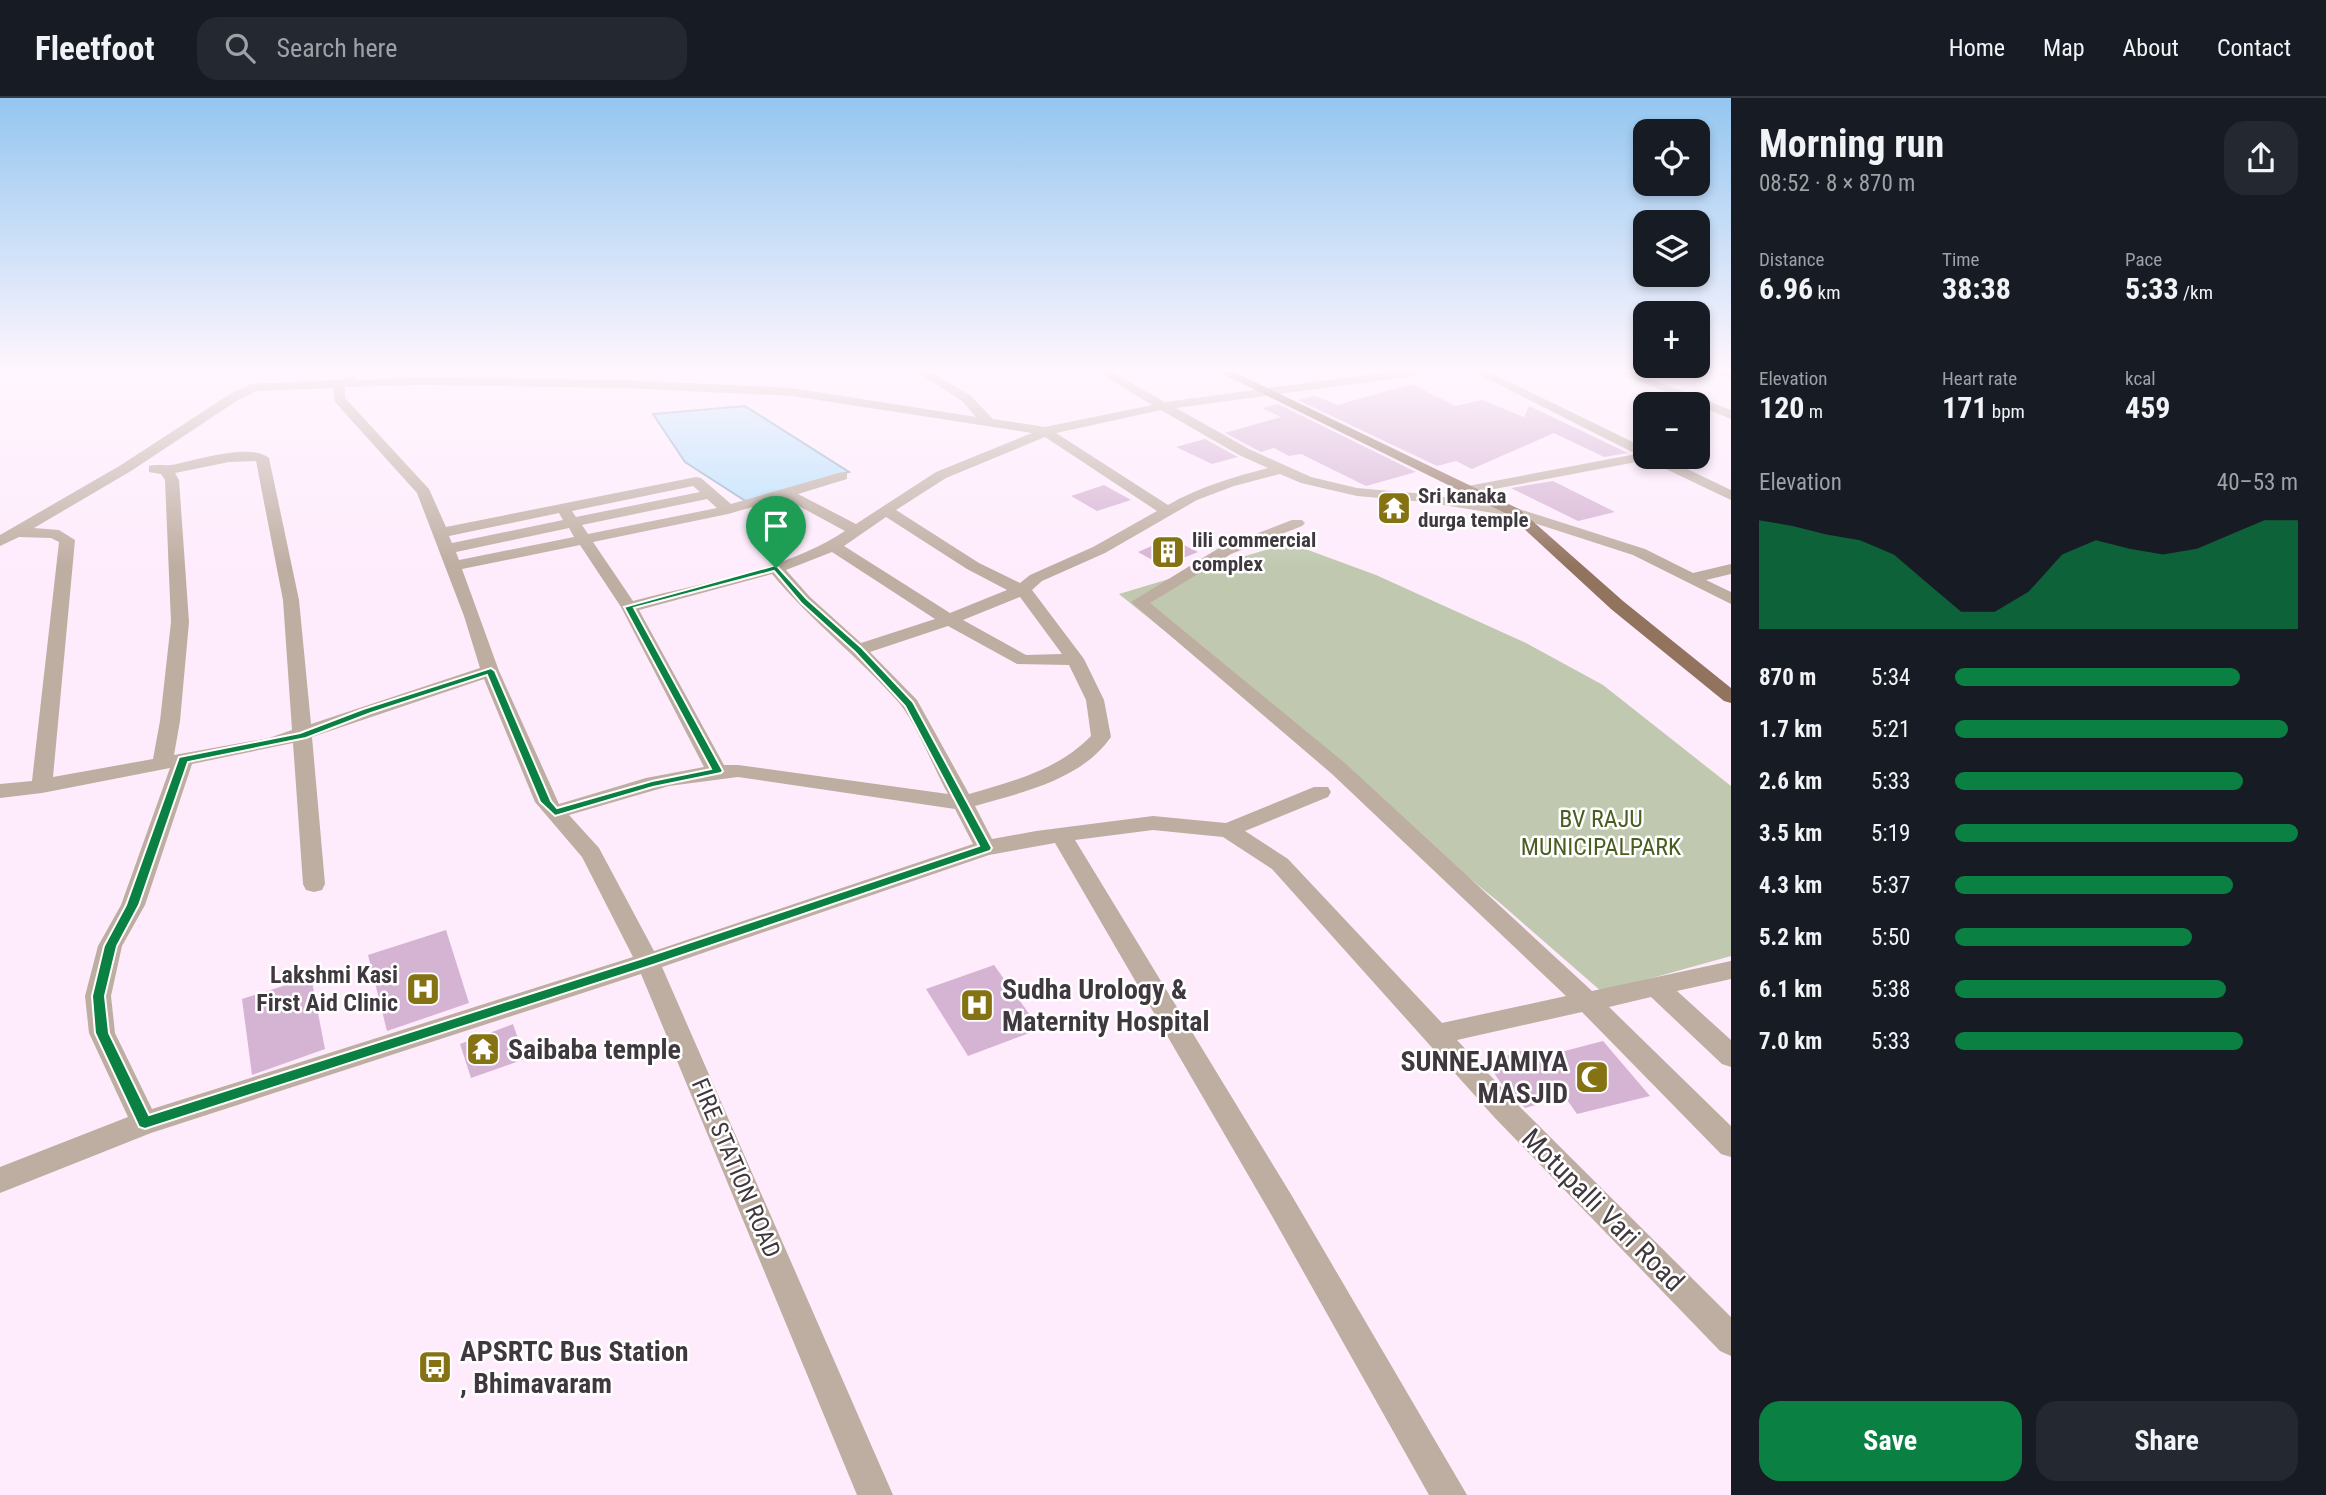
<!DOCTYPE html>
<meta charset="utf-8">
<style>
:root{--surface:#171b24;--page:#242831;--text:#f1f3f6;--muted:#9ea1a6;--line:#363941;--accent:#0b8043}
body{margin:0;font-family:"Roboto Condensed",sans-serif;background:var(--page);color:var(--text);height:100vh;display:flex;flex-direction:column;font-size:26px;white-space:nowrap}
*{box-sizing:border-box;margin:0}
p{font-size:23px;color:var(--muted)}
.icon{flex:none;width:38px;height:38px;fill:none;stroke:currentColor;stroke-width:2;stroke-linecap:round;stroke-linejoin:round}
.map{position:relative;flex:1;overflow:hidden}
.drawer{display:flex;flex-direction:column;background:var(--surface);width:595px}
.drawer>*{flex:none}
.fabs{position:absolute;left:1633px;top:21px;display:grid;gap:14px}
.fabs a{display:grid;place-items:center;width:77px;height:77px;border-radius:14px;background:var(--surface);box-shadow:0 4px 10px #0003;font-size:35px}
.pin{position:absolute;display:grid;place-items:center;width:60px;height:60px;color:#fff;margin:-72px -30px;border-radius:50% 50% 50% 0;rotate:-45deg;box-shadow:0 0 7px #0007}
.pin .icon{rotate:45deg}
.round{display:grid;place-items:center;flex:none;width:74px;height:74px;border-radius:21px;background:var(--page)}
.head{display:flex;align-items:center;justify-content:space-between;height:119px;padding:0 28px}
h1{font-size:38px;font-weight:700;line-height:52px}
.figures{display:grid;grid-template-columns:repeat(3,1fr);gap:10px;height:119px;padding:7px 28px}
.figures div{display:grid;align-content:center}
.figures b{font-size:30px;font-weight:700}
.figures small{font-size:19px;font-weight:400}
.figures p{font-size:19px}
.chart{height:196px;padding:14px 28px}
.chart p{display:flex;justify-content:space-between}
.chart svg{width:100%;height:126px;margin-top:7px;fill:var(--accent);opacity:.7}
.button{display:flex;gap:14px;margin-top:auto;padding:14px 28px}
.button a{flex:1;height:80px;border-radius:21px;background:var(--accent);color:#fff;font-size:28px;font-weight:700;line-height:80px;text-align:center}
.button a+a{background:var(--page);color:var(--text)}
ul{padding:0 28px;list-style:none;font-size:23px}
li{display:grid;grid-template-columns:112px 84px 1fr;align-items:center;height:52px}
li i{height:18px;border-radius:9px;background:var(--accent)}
header{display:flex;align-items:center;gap:42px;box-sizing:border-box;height:98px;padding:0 35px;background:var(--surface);border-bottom:2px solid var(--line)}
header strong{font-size:33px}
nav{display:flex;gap:38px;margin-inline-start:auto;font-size:24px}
.search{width:490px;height:63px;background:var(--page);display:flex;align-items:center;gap:18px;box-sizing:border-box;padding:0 24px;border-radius:21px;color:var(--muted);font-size:26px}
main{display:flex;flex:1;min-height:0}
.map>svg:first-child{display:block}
.green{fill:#c0c9b0}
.water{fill:#b7e1fc;stroke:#93aec3;stroke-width:2}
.building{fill:#d5b3d2}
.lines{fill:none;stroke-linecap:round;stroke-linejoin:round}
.minor{fill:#beada1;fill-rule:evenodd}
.major{fill:#91735e;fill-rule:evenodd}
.route{fill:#0b8043;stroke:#fff;stroke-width:2;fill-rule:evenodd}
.labels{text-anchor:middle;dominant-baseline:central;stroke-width:5;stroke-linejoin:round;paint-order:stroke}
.far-poi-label{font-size:21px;font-weight:bold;fill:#3f383e;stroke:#fff;text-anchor:start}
.park-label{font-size:24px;fill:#4c5d21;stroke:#fff}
.poi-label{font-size:24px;font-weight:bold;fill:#3f383e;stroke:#fff;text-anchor:end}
.street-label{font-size:24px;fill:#3f383e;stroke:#fff}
.near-poi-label{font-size:28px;font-weight:bold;fill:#3f383e;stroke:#fff;text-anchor:start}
.near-street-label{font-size:28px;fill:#3f383e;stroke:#fff}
</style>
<header>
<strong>Fleetfoot</strong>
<div class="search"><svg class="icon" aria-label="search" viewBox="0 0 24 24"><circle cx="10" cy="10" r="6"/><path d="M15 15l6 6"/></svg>Search here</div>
<nav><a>Home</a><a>Map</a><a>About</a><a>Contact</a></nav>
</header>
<main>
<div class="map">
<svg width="1731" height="1397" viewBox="0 0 1731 1397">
<rect width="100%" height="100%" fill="#feecfc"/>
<path class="green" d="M1289 445 1376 477 1526 545 1603 587 1731 688V858L1602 894 1500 805 1119 496Z"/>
<path class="water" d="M745 308 849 374 747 404 685 364 653 316Z"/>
<path class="building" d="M1412 286 1455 308 1482 302 1524 319 1529 308 1628 355 1604 359 1554 335 1472 371 1456 363 1437 368 1298 302 1315 298 1338 307Z
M1278 306 1416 374 1366 388 1301 356 1289 358 1274 350 1261 354 1225 335 1281 319 1262 310Z
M1205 341 1238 359 1212 366 1176 349Z
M1553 383 1615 414 1578 423 1511 390Z
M1104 387 1131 402 1097 413 1071 398Z
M1170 440 1198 454 1163 468 1138 454Z
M446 832 469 905 387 933 368 857Z
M994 867 1040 931 968 958 926 891Z
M311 879 325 951 252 977 242 901Z
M513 926 525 961 471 980 460 946Z
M1603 943 1650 998 1577 1016 1565 999 1525 1010 1500 984 1487 964 1524 952 1530 962Z"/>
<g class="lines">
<path class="minor" d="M917 274H931L970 297 993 321 1045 329 1152 307 1098 274H1112L1165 304 1388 274H1419L1413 278 1176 310 1249 351 1311 379 1357 390 1425 396 1519 411 1645 451 1693 475 1731 466V476L1706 482 1731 494V506L1633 457 1512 418 1425 404 1357 398 1301 385 1280 376 1234 388 1197 402 1105 455 1042 483 1032 492 1084 561 1104 602 1111 639C1081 682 1023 694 975 708L992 741 1036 733 1153 718 1226 725 1314 689H1328L1331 694 1328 699 1245 733 1288 761 1442 925 1566 898 1332 676 1131 504 1219 450 1292 422H1302L1305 425 1302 428 1231 456 1150 505 1346 666 1592 893 1731 863V881L1677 893 1731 942V969L1722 966 1651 899 1609 909 1731 1028V1059L1721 1056 1582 914 1457 942 1515 1004 1731 1219V1258L1720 1253 1495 1020 1272 771 1223 739 1153 732 1075 742 1292 1098 1467 1397H1429L1272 1118 1055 745 989 757 662 869 893 1397H857L641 876 151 1035 0 1095V1069L128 1019 89 935 85 898 98 848 121 807 170 670 42 695 0 700V686L32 683 59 444 51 440 19 439 0 448V437L121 367 230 296 251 286 338 282 352 278 358 282 420 279 625 282 792 290 976 319 962 303ZM420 287 625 290 792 298 1032 335 936 374 856 426 798 396 847 381V375L842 374 731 406 701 380 696 379 446 429 429 391 345 300V289ZM333 290 335 304 417 395 464 518 480 570 311 626 299 502 269 360C250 344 194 363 171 367 164 368 157 366 149 368V374L161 376 165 382 171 524 160 623 153 661 53 679 75 442 59 432 34 430 131 373 238 302 257 293ZM1161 312 1239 357 1268 370C1233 379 1199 389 1168 407L1056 335ZM1045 339 1157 413 1093 449 1030 477 1020 485 979 465 896 412 946 380ZM256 363 283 502 292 632 269 640 174 657 180 623 189 524 179 382 175 375 229 364ZM693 388 700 394 576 419 572 413ZM784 400 845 433C787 472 701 485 633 503L593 444 728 416ZM707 401 717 410 588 436 582 427ZM559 415 563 422 452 445 449 438ZM886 419 967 471 1007 492 950 515 844 448ZM569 430 574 439 459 462 456 454ZM580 447 621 509 704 669 646 680 559 706 499 573 462 471ZM832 454 935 521 861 545 810 499 786 472ZM772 476C811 523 860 560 900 606 917 627 934 671 948 696L738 667H724L639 512ZM1020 499 1062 556 1026 557 963 522ZM948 528 1017 566 1069 567 1086 602 1091 638C1058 672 1013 683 969 696L917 602 870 554ZM484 581 535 704 582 759 633 859 152 1011 115 935 111 898 122 848 145 807 192 666 293 645 303 786 306 792 314 794 322 792 325 786 312 639ZM738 679 955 711 973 746 654 853 599 750 569 717 669 688Z
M1474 274H1489L1645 350V359H1662L1731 392V402L1647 362 1468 396 1463 395 1461 392 1463 389 1468 388 1636 356Z
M1617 274H1633L1731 312V321Z
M1716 274H1731V281Z"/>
<path class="major" d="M1219 274H1234L1519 411 1623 503 1731 590V605L1724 603 1611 511 1509 417Z"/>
</g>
<linearGradient id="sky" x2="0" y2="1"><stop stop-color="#94c6f0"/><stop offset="0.58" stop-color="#fff6fe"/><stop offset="1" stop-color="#fff6fe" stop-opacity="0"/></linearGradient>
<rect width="1731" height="469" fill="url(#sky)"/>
<path class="route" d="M776 467 807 501 862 550 913 604 992 750 990 753 653 867 145 1031 139 1029 95 935 92 898 104 848 126 807 179 659 300 635 363 611 491 570 495 573 551 703 557 710 652 683 711 671 624 509ZM774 473 801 505 855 554 905 608 979 748 643 860 149 1017 109 935 105 898 117 848 139 807 188 664 306 640 371 615 487 577 540 704 555 718 653 689 721 675 723 673 634 510Z"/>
<defs>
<g id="temple-square" transform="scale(1.75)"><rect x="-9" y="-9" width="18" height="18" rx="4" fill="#857213" stroke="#fff"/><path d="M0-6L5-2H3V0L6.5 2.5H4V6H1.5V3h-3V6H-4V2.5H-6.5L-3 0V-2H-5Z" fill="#fff"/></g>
<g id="building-square" transform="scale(1.75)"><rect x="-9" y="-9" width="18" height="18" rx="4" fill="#857213" stroke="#fff"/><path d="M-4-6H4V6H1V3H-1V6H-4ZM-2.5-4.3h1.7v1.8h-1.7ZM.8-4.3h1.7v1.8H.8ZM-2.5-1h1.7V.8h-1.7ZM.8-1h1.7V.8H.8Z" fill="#fff"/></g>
<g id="hospital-square" transform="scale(1.75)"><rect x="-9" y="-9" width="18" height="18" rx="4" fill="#857213" stroke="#fff"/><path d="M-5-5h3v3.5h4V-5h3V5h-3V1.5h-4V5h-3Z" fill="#fff"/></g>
<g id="mosque-square" transform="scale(1.75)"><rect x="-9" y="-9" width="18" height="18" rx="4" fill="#857213" stroke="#fff"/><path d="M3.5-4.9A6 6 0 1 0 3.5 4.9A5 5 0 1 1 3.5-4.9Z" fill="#fff"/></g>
<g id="bus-square" transform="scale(1.75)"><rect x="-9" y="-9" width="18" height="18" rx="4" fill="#857213" stroke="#fff"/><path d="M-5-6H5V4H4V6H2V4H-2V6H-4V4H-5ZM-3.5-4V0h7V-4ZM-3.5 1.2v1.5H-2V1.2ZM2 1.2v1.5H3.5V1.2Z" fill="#fff"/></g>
</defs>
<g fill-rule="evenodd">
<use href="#temple-square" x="1394" y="410"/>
<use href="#building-square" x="1168" y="454"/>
<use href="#hospital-square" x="423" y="891"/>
<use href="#hospital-square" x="977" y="907"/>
<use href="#temple-square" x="483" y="951"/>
<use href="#mosque-square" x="1592" y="979"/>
<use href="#bus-square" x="435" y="1269"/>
</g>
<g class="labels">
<g class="far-poi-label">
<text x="1418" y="398">Sri kanaka<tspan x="1418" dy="24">durga temple</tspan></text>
<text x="1192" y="442">lili commercial<tspan x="1192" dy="24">complex</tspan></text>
</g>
<g class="park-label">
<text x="1601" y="721">BV RAJU<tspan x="1601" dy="28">MUNICIPALPARK</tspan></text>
</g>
<g class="poi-label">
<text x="398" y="877">Lakshmi Kasi<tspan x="398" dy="28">First Aid Clinic</tspan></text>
</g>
<g class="street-label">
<text transform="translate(736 1070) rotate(67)">FIRE STATION ROAD</text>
</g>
<g class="near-poi-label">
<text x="1002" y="891">Sudha Urology &amp;<tspan x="1002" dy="32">Maternity Hospital</tspan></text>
<text x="508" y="951">Saibaba temple</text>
<text x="1568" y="963" text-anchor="end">SUNNEJAMIYA<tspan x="1568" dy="32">MASJID</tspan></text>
<text x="460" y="1253">APSRTC Bus Station<tspan x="460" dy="32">, Bhimavaram</tspan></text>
</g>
<g class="near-street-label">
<text transform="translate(1603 1112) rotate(45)">Motupalli Vari Road</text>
</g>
</g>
</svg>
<div class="fabs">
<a><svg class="icon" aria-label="locate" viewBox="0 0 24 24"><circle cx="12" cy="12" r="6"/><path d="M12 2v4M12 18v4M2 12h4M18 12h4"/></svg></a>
<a><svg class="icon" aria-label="layers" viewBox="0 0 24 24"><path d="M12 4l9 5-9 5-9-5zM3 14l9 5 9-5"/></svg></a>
<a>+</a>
<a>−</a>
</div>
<div class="pin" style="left:776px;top:470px;background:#1e9e55"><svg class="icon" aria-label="arrive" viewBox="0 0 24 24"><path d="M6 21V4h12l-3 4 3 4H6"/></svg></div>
</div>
<section class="drawer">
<div class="head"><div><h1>Morning run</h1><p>08:52 · 8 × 870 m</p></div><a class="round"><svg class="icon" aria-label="share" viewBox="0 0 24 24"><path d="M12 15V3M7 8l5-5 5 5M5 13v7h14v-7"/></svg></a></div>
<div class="figures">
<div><p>Distance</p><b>6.96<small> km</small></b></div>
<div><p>Time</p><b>38:38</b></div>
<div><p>Pace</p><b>5:33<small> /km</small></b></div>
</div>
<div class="figures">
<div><p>Elevation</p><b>120<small> m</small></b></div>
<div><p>Heart rate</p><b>171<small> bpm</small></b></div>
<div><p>kcal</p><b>459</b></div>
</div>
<div class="chart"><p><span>Elevation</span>40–53 m</p>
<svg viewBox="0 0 160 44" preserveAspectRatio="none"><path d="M0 44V6L10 8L20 11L30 13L40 18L50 28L60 38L70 38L80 31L90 18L100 13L110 16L120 18L130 16L140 11L150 6L160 6V44z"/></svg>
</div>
<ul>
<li><b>870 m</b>5:34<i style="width:83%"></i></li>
<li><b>1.7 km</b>5:21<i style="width:97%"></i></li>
<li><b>2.6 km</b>5:33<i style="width:84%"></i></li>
<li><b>3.5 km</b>5:19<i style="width:100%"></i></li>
<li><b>4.3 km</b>5:37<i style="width:81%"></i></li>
<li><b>5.2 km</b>5:50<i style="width:69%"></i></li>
<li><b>6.1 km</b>5:38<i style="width:79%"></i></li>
<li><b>7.0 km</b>5:33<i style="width:84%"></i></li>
</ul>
<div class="button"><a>Save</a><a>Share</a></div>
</section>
</main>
